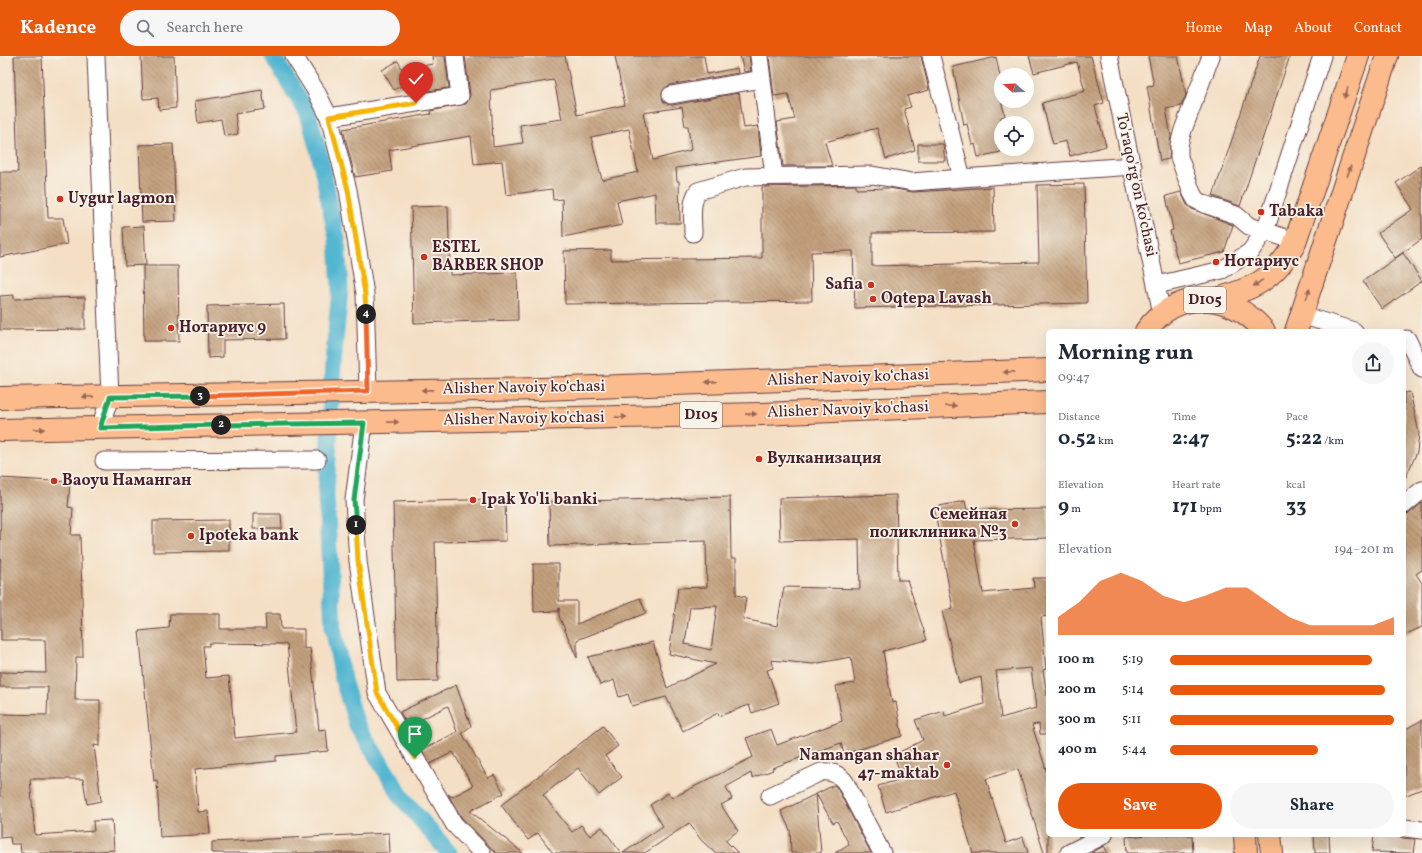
<!DOCTYPE html>
<meta charset="utf-8">
<style>
:root{--surface:#fff;--page:#f6f6f7;--text:#1f2937;--muted:#747a83;--accent:#ea580c}
body{margin:0;font-family:Vollkorn,serif;background:var(--page);color:var(--text);height:100vh;display:flex;flex-direction:column;font-size:15px;white-space:nowrap}
*{box-sizing:border-box;margin:0}
p{font-size:13px;color:var(--muted)}
.icon{flex:none;width:22px;height:22px;fill:none;stroke:currentColor;stroke-width:2;stroke-linecap:round;stroke-linejoin:round}
.map{position:relative;flex:1;overflow:hidden}
.panel{position:absolute;left:1046px;top:273px;width:360px;height:508px;display:flex;flex-direction:column;background:var(--surface);border-radius:6px;box-shadow:0 4px 16px #0002}
.panel>*{flex:none}
.needle{width:26px;rotate:289deg}
.controls{position:absolute;left:994px;top:12px;display:grid;gap:8px}
.controls a{display:grid;place-items:center;width:40px;height:40px;border-radius:50%;background:var(--surface);box-shadow:0 4px 16px #0002;font-size:20px}
.pin{position:absolute;display:grid;place-items:center;width:34px;height:34px;color:#fff;margin:-41px -17px;border-radius:50% 50% 50% 0;rotate:-45deg;box-shadow:0 0 4px #0007}
.pin .icon{rotate:45deg}
.km{position:absolute;width:20px;height:20px;margin:-10px;border-radius:50%;background:#222;color:#fff;font-size:11px;line-height:20px;text-align:center}
.round{display:grid;place-items:center;flex:none;width:42px;height:42px;border-radius:21px;background:var(--page)}
.headline{display:flex;align-items:center;justify-content:space-between;height:68px;padding:0 12px}
h1{font-size:22px;font-weight:700;line-height:30px}
.figures{display:grid;grid-template-columns:repeat(3,1fr);gap:6px;height:68px;padding:4px 12px}
.figures div{display:grid;align-content:center}
.figures b{font-size:20px;font-weight:700}
.figures small{font-size:11px;font-weight:400}
.figures p{font-size:11px}
.chart{height:112px;padding:8px 12px}
.chart p{display:flex;justify-content:space-between}
.chart svg{width:100%;height:72px;margin-top:4px;fill:var(--accent);opacity:.7}
.action{display:flex;gap:8px;margin-top:auto;padding:8px 12px}
.action a{flex:1;height:46px;border-radius:24px;background:var(--accent);color:#fff;font-size:16px;font-weight:700;line-height:46px;text-align:center}
.action a+a{background:var(--page);color:var(--text)}
ul{padding:0 12px;list-style:none;font-size:13px}
li{display:grid;grid-template-columns:64px 48px 1fr;align-items:center;height:30px}
li i{height:10px;border-radius:5px;background:var(--accent)}
header{display:flex;align-items:center;gap:24px;box-sizing:border-box;height:56px;padding:0 20px;background:var(--accent);color:#fff}
header strong{font-size:19px}
nav{display:flex;gap:22px;margin-inline-start:auto;font-size:14px}
.search{width:280px;height:36px;background:var(--page);display:flex;align-items:center;gap:10px;box-sizing:border-box;padding:0 14px;border-radius:22px;color:var(--muted);font-size:15px}
.map>svg:first-child{display:block}
.lines{fill:none;stroke-linecap:round;stroke-linejoin:round}
.canal{stroke:#53b6d1;stroke-width:17}
.building{fill:url(#building-back-hatch);fill-rule:evenodd}
.minor-casing{stroke:#643c42;stroke-width:19}
.major-casing{stroke:#643c42;stroke-width:24}
.minor{stroke:#fff;stroke-width:17}
.major{stroke:#fbbb8c;stroke-width:22}
.oneway{fill:#9a6557}
.split-1-casing{stroke:#fff;stroke-width:8}
.split-2-casing{stroke:#fff;stroke-width:8}
.split-3-casing{stroke:#fff;stroke-width:8}
.split-4-casing{stroke:#fff;stroke-width:8}
.split-5-casing{stroke:#fff;stroke-width:8}
.split-1{stroke:#f5b400;stroke-width:5}
.split-2{stroke:#22a559;stroke-width:5}
.split-3{stroke:#22a559;stroke-width:5}
.split-4{stroke:#f0652b;stroke-width:5}
.split-5{stroke:#f5b400;stroke-width:5}
.poi-dot{fill:#c8321e;stroke:#f7f3e8;stroke-width:1.5}
.labels{text-anchor:middle;dominant-baseline:central;stroke-width:3.5;stroke-linejoin:round;paint-order:stroke}
.shield{fill:#f7f3e8;stroke:#7e5f64;stroke-width:1}
.shield-label{font-size:15px;font-weight:bold;fill:#4a1f2b}
.street-label{font-size:16px;fill:#4a1f2b;stroke:#f7f3e8}
.poi-label{font-size:16px;font-weight:bold;fill:#4a1f2b;stroke:#f7f3e8;text-anchor:start}
</style>
<header>
<strong>Kadence</strong>
<div class="search"><svg class="icon" aria-label="search" viewBox="0 0 24 24"><circle cx="10" cy="10" r="6"/><path d="M15 15l6 6"/></svg>Search here</div>
<nav><a>Home</a><a>Map</a><a>About</a><a>Contact</a></nav>
</header>
<div class="map">
<svg width="1422" height="797" viewBox="0 0 1422 797">
<defs>
<pattern id="building-back-hatch" width="6" height="6" patternUnits="userSpaceOnUse"><rect width="6" height="6" fill="#c3a07d"/><path d="M-1 5l2 2M0 0l6 6M5-1l2 2" fill="none" stroke="#a08267"/></pattern>
</defs>
<rect width="100%" height="100%" fill="#f7f3e8"/>
<filter id="ink" filterUnits="userSpaceOnUse"><feTurbulence type="fractalNoise" baseFrequency=".025" numOctaves="2"/><feDisplacementMap in="SourceGraphic" scale="8" xChannelSelector="R" yChannelSelector="G"/><feConvolveMatrix kernelMatrix="1 2 1 2 8 2 1 2 1" color-interpolation-filters="sRGB"/></filter>
<filter id="wash" filterUnits="userSpaceOnUse"><feTurbulence type="fractalNoise" baseFrequency=".012" numOctaves="4" result="noise"/><feDisplacementMap in="SourceGraphic" scale="16" xChannelSelector="R" yChannelSelector="G"/><feGaussianBlur stdDeviation="0.9" result="paint"/><feColorMatrix in="noise" values="0 0 0 0 0 0 0 0 0 0 0 0 0 0 0 0 0 1.4 0 .05"/><feComposite in="paint" operator="in"/></filter>
<g filter="url(#wash)">
<rect width="100%" height="100%" fill="#f4dfc5"/>
<g class="lines">
<path class="canal" d="M273 0 308 58 319 97 337 183 340 233 333 308 326 438 333 571 343 624 357 669 403 743 449 797"/>
</g>
<g id="blocks">
<path class="building" d="M14 0H42L48 162H63L67 188 0 201V116H18Z
M141 0H174L176 52 159 54 158 42 143 43Z
M432 0H445L449 32 428 35 427 31 412 33 411 24 394 34 382 14 398 5 402 13 433 8Z
M465 0H565L577 59 625 49 615 0H704L707 18 737 12 738 17 669 29 662 36 663 45 667 48 673 49 739 37 744 72 758 70 761 100 676 112 677 125H679L680 167H656L655 137 617 145 622 169 563 181 562 143 553 144 552 133 506 139 502 105 474 108 471 80 389 94 392 115 355 121 343 73 431 58 430 55 466 48 470 39ZM554 24 562 63 520 69 523 87 493 91 491 34ZM682 51 685 70H688L691 94 653 104 643 57ZM629 73 638 116 602 124 591 81Z
M740 0H749L751 15 744 16Z
M769 0H921L929 34 907 40 911 51 904 53 915 94 886 103 877 72 825 86 832 110H783L777 66 795 63 788 38 774 40Z
M1029 0H1091L1104 47 1095 50 1106 90 1070 100 1066 85 1053 88 1042 47 1085 35 1077 6 1034 17Z
M1148 0H1178L1186 39 1181 50 1166 53 1171 80 1169 103 1160 105 1147 30 1154 29Z
M1260 0H1290L1240 150 1213 140Z
M996 1 1001 25V30L998 31 1005 60 1001 61V96L978 101 975 88 972 89 967 68 964 69 953 11Z
M262 34 265 53 235 58 238 78 224 80 221 63 198 67 195 45Z
M173 88 176 165 142 166 139 89Z
M918 88H943L945 105H918Z
M1422 109V183L1395 202 1378 177 1413 153 1396 127Z
M1084 128 1087 247 855 252 853 195 811 196 812 245 565 248 564 195 611 194V204L762 202V131L856 129V133L889 132 913 136 993 131 994 176 872 177V210L1039 206 1037 129Z
M1181 136 1187 149 1192 153 1233 169 1224 196 1178 207 1170 175 1173 174 1166 140Z
M448 150 450 219 517 217 518 264 414 267 411 151Z
M144 170 146 209 125 210 123 171Z
M1403 197 1422 225 1382 253 1363 225Z
M143 210H178L179 285H144Z
M14 239V243L85 241V273L0 274V240Z
M284 248 285 283 223 284V301L208 302 207 250Z
M1410 336 1419 377 1417 396 1404 425V337Z
M0 422 70 426 68 451 73 452 71 479H80L82 538 83 601H76L75 644H100V690L94 689 101 745 87 748 83 723H30L35 779 94 775 93 765 112 764 114 794 69 797H21L20 788H11L10 781 0 782V658L47 659 48 631H0V616L46 617 45 584H1Z
M896 439 898 524H907L927 584 883 595 892 647 896 646 902 680 844 698 841 687 772 712 773 714 752 722 751 717 726 731 732 743 721 749 738 775 725 784 738 797H715L701 784 689 767 645 797H623L663 770 650 749 668 737 672 742 753 701 746 682 771 673 777 689 842 665 836 630 855 627 851 601 813 608 771 604 773 612 767 614 779 647 752 657 749 649 719 660 718 657 683 675 666 641 632 650 628 638 619 641 614 624 600 629 588 601 653 586 667 632 716 608 669 598 678 532 707 531 706 485 550 490 549 446 730 441 731 502H736V539L746 541 743 563 777 570 784 531 860 533 859 483 780 485 779 442ZM717 550 711 594 685 588 690 551Z
M505 443 506 485 435 486 438 625 397 626 393 446Z
M965 445 967 454 1048 453V482L974 484 983 537 1034 532 1033 522H1048V560L1041 561 1046 613 1043 614 1048 646V678H1040L1039 668 1032 669 1048 720V797H1044L1018 713 986 723 1006 787 1023 781 1028 797H973L954 735 886 756 878 730 902 723 894 699 923 684 915 664 944 655 945 660 984 648 981 621 959 627 942 555 953 553 934 451ZM1031 612 1036 652 1001 662 996 615Z
M1422 447V514L1416 518 1422 527V571L1404 579V459L1410 457Z
M253 458H281L282 473H253Z
M229 464V495L153 496V465Z
M533 508H559V545H577V568L640 542 646 557 577 584V602L559 560V552V555L534 556Z
M170 558H220V573H266L265 558H280L281 573H304V593L310 592 319 674 326 673 328 695 276 700V705L195 713 198 756 208 755 210 778 160 781 157 724 154 725 139 575 169 572ZM209 587 287 588 296 676 235 682 229 620 206 622 203 590H209Z
M456 629 471 670 462 677 488 722 494 719 504 737 470 755 523 797H496L462 762 448 738 452 741 473 730 453 696 430 708 422 694 457 676 448 650 408 670 400 656Z
M1422 664V733L1404 740V674Z
M603 670 618 690 605 700 622 721 599 739 578 712 543 739 572 776 581 769 590 780 602 771 621 797H553L538 777 528 784 501 749Z
M834 729 837 732 871 797H835L849 788 837 765 833 767 816 738Z
M816 738 821 797H791L790 774 781 755Z
M389 777 390 797H212V786Z
M1148 779H1192L1193 797H1127L1126 781Z
M1314 779H1329L1330 797H1315Z
M1374 779H1397L1403 782 1415 783 1413 797 1372 796Z
M1104 790 1108 797H1091Z"/>
</g>
</g>
<g filter="url(#ink)">
<use href="#blocks" fill-opacity="0" stroke="#643c42" stroke-width="1"/>
<g class="lines">
<g class="minor-casing">
<path id="minor" d="M96 0 110 341 100 372
M294 0 316 35 329 61 348 134 365 238 368 335
M759 0 774 120
M1109 0 1162 258
M1211 0 1183 74 1179 89V101L1192 137 1196 144 1204 148 1236 159 1249 170 1295 185
M671 39 762 23
M329 61 460 40 455 0
M962 122 1133 110
M693 177C693 163 690 147 698 135L745 121 872 119 912 126 962 122 931 0
M1157 229 1222 214 1250 196 1265 175 1322 0
M1301 259 1354 275
M1407 283 1422 313
M364 367 354 444 358 505 377 637 454 768 482 797
M104 405 317 404
M1404 449 1422 434
M770 740 821 716C831 715 839 718 845 726L882 797
M1404 772 1422 774
M1069 797 1104 779"/>
</g>
<g class="major-casing">
<path id="major" d="M1214 244C1254 232 1271 226 1294 189L1358 0
M1146 275C1177 231 1232 236 1264 275
M1296 275 1387 0
M0 342 541 333 1048 314
M0 374 762 358 1048 346
M1245 779 1246 797
M1270 779 1272 797"/>
</g>
<use href="#minor" class="minor"/>
<use href="#major" class="major"/>
</g>
<defs><path id="oneway-solid" d="M-6-.8H1V-3.2L6.5 0L1 3.2V.8H-6Z"/></defs>
<g class="oneway">
<use href="#oneway-solid" transform="translate(1346 37) rotate(109)"/>
<use href="#oneway-solid" transform="translate(1349 115) rotate(-72)"/>
<use href="#oneway-solid" transform="translate(1258 227) rotate(146)"/>
<use href="#oneway-solid" transform="translate(1308 238) rotate(-72)"/>
<use href="#oneway-solid" transform="translate(1009 316) rotate(178)"/>
<use href="#oneway-solid" transform="translate(711 326) rotate(178)"/>
<use href="#oneway-solid" transform="translate(427 334) rotate(179)"/>
<use href="#oneway-solid" transform="translate(88 341) rotate(179)"/>
<use href="#oneway-solid" transform="translate(951 350) rotate(-3)"/>
<use href="#oneway-solid" transform="translate(751 358) rotate(-1)"/>
<use href="#oneway-solid" transform="translate(621 361) rotate(-1)"/>
<use href="#oneway-solid" transform="translate(393 366) rotate(-1)"/>
<use href="#oneway-solid" transform="translate(39 373) rotate(-1)"/>
</g>
</g>
<g class="lines" filter="url(#ink)">
<g class="split-1-casing">
<path id="split-1" d="M356 469 358 505 377 637 415 702"/>
</g>
<g class="split-2-casing">
<path id="split-2" d="M221 369 364 367 354 444 356 469"/>
</g>
<g class="split-3-casing">
<path id="split-3" d="M200 340 110 341 100 372 221 369"/>
</g>
<g class="split-4-casing">
<path id="split-4" d="M200 340 368 335 366 258"/>
</g>
<g class="split-5-casing">
<path id="split-5" d="M366 258 365 238 348 134 329 61 416 47"/>
</g>
<use href="#split-1" class="split-1"/>
<use href="#split-2" class="split-2"/>
<use href="#split-3" class="split-3"/>
<use href="#split-4" class="split-4"/>
<use href="#split-5" class="split-5"/>
</g>
<g class="poi-dot">
<circle cx="60" cy="143" r="4"/>
<circle cx="1261" cy="156" r="4"/>
<circle cx="424" cy="201" r="4"/>
<circle cx="1216" cy="206" r="4"/>
<circle cx="871" cy="229" r="4"/>
<circle cx="873" cy="243" r="4"/>
<circle cx="171" cy="272" r="4"/>
<circle cx="759" cy="403" r="4"/>
<circle cx="54" cy="425" r="4"/>
<circle cx="473" cy="444" r="4"/>
<circle cx="1015" cy="468" r="4"/>
<circle cx="191" cy="480" r="4"/>
<circle cx="947" cy="709" r="4"/>
</g>
<g class="labels">
<g class="shield">
<rect x="1184" y="231" width="42" height="26" rx="3"/>
<rect x="680" y="346" width="42" height="26" rx="3"/>
</g>
<g class="shield-label">
<text x="1205" y="244">D105</text>
<text x="701" y="359">D105</text>
</g>
<g class="street-label">
<text transform="translate(1136 129) rotate(78)">To'raqo'rg'on ko'chasi</text>
<text transform="translate(848 322) rotate(-2)">Alisher Navoiy koʻchasi</text>
<text transform="translate(524 332) rotate(-1)">Alisher Navoiy koʻchasi</text>
<text transform="translate(848 354) rotate(-2)">Alisher Navoiy ko'chasi</text>
<text transform="translate(524 363) rotate(-1)">Alisher Navoiy ko'chasi</text>
</g>
<g class="poi-label">
<text x="68" y="143">Uygur lagmon</text>
<text x="1269" y="156">Tabaka</text>
<text x="432" y="192">ESTEL<tspan x="432" dy="18">BARBER SHOP</tspan></text>
<text x="1224" y="206">Нотариус</text>
<text x="863" y="229" text-anchor="end">Safia</text>
<text x="881" y="243">Oqtepa Lavash</text>
<text x="179" y="272">Нотариус 9</text>
<text x="767" y="403">Вулканизация</text>
<text x="62" y="425">Baoyu Наманган</text>
<text x="481" y="444">Ipak Yo'li banki</text>
<text x="1007" y="459" text-anchor="end">Семейная<tspan x="1007" dy="18">поликлиника №3</tspan></text>
<text x="199" y="480">Ipoteka bank</text>
<text x="939" y="700" text-anchor="end">Namangan shahar<tspan x="939" dy="18">47-maktab</tspan></text>
</g>
</g>
</svg>
<div class="controls">
<a><svg class="needle" viewBox="-14 -14 28 28"><path d="M0-13l5 13h-10z" fill="#e53935"/><path d="M0 13l5-13h-10z" fill="#747a83"/></svg></a>
<a><svg class="icon" aria-label="locate" viewBox="0 0 24 24"><circle cx="12" cy="12" r="6"/><path d="M12 2v4M12 18v4M2 12h4M18 12h4"/></svg></a>
</div>
<div class="pin" style="left:415px;top:702px;background:#1e9e55"><svg class="icon" aria-label="arrive" viewBox="0 0 24 24"><path d="M6 21V4h12l-3 4 3 4H6"/></svg></div>
<div class="pin" style="left:416px;top:47px;background:#d93025"><svg class="icon" aria-label="check" viewBox="0 0 24 24"><path d="M5 12l5 5 9-10"/></svg></div>
<b class="km" style="left:356px;top:469px">1</b>
<b class="km" style="left:221px;top:369px">2</b>
<b class="km" style="left:200px;top:340px">3</b>
<b class="km" style="left:366px;top:258px">4</b>
<section class="panel">
<div class="headline"><div><h1>Morning run</h1><p>09:47</p></div><a class="round"><svg class="icon" aria-label="share" viewBox="0 0 24 24"><path d="M12 15V3M7 8l5-5 5 5M5 13v7h14v-7"/></svg></a></div>
<div class="figures">
<div><p>Distance</p><b>0.52<small> km</small></b></div>
<div><p>Time</p><b>2:47</b></div>
<div><p>Pace</p><b>5:22<small> /km</small></b></div>
</div>
<div class="figures">
<div><p>Elevation</p><b>9<small> m</small></b></div>
<div><p>Heart rate</p><b>171<small> bpm</small></b></div>
<div><p>kcal</p><b>33</b></div>
</div>
<div class="chart"><p><span>Elevation</span>194–201 m</p>
<svg viewBox="0 0 160 44" preserveAspectRatio="none"><path d="M0 44V33L10 24L20 11L30 6L40 11L50 20L60 24L70 20L80 15L90 15L100 24L110 33L120 38L130 38L140 38L150 38L160 33V44z"/></svg>
</div>
<ul>
<li><b>100 m</b>5:19<i style="width:90%"></i></li>
<li><b>200 m</b>5:14<i style="width:96%"></i></li>
<li><b>300 m</b>5:11<i style="width:100%"></i></li>
<li><b>400 m</b>5:44<i style="width:66%"></i></li>
</ul>
<div class="action"><a>Save</a><a>Share</a></div>
</section>
</div>
